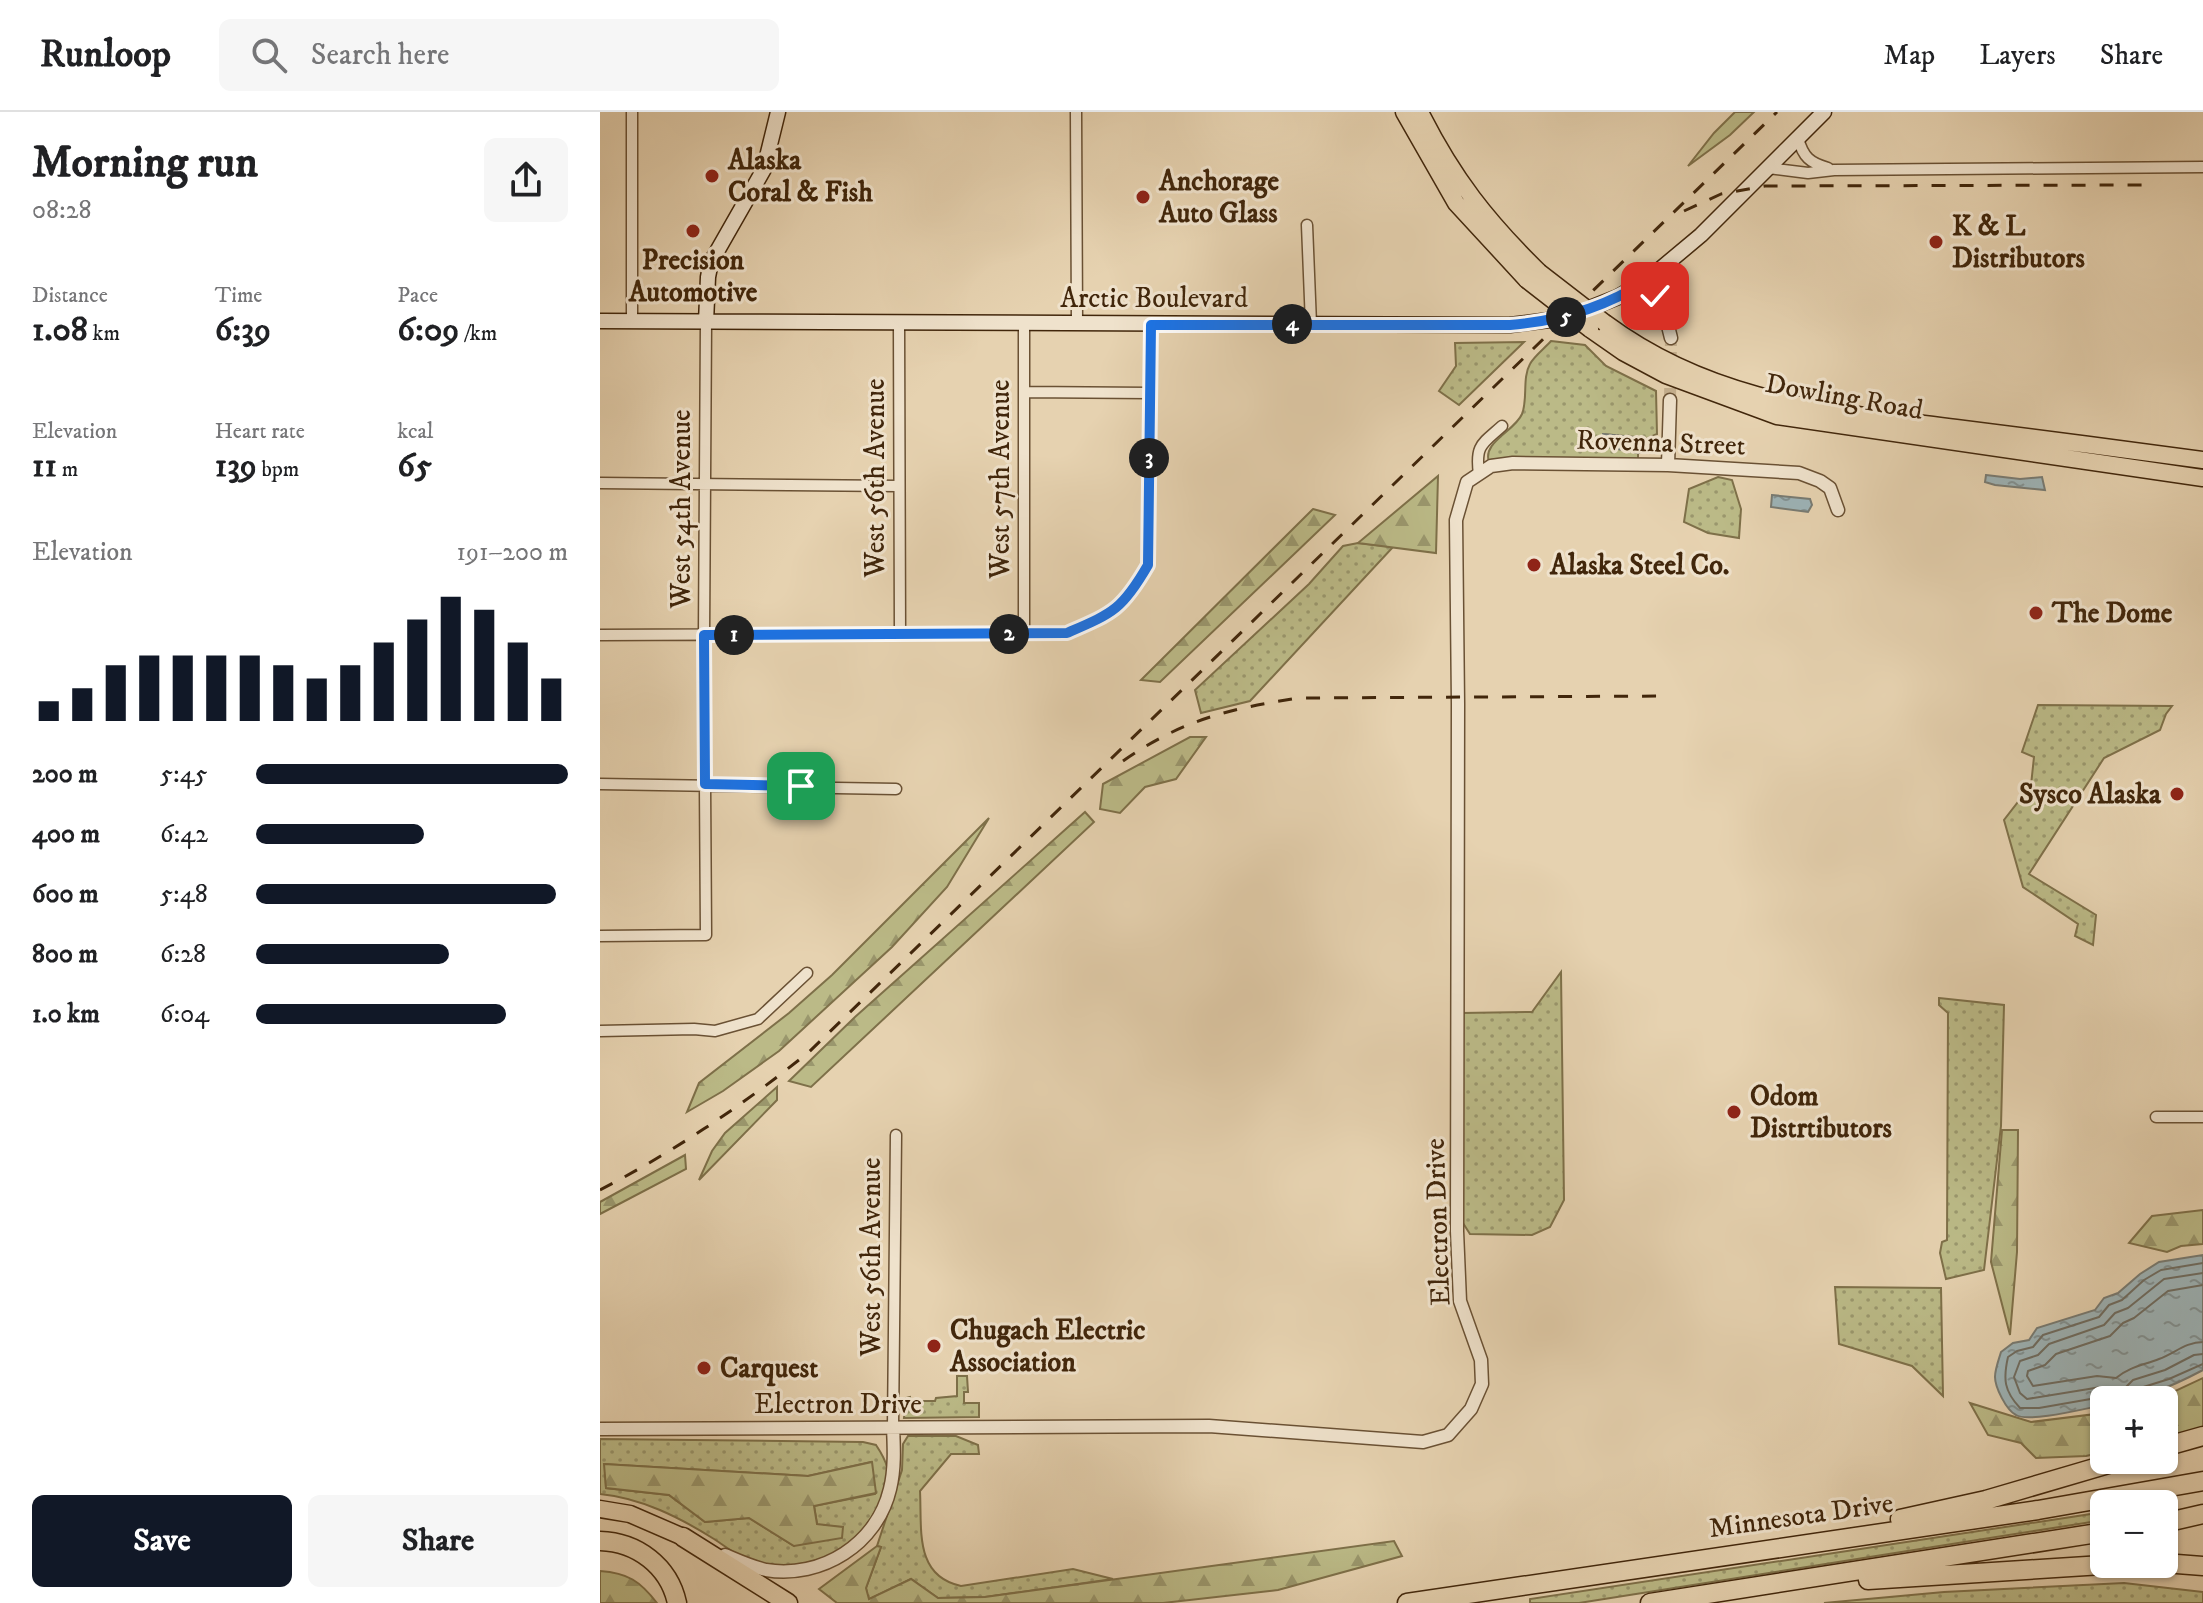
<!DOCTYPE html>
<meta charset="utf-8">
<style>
:root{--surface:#fff;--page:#f6f6f6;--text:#202124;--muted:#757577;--line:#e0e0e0;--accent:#111827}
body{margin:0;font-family:"IM FELL DW Pica",serif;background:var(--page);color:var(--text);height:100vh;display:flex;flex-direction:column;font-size:30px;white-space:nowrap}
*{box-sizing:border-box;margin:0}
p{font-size:26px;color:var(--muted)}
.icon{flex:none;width:44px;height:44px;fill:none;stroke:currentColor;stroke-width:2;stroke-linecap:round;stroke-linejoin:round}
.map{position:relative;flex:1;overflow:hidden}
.drawer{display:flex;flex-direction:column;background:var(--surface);width:600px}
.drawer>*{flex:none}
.fabs{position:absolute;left:1490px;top:1274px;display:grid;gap:16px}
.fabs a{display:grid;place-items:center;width:88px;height:88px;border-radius:12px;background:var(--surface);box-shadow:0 2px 6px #0004;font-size:40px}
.pin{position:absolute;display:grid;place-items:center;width:68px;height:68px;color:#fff;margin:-34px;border-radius:16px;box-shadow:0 4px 12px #0006}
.km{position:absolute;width:40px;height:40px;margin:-20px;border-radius:50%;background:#222;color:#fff;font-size:22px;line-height:40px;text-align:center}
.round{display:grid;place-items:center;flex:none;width:84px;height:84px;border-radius:12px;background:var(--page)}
.head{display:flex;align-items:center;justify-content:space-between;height:136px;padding:0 32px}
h1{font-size:44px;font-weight:700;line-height:60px}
.metrics{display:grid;grid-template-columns:repeat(3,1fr);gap:12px;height:136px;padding:8px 32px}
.metrics div{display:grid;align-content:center}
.metrics b{font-size:34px;font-weight:700}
.metrics small{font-size:22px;font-weight:400}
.metrics p{font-size:22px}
.chart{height:224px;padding:16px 32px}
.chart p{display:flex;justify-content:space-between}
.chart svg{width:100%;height:144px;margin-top:8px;stroke:var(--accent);stroke-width:6}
.action{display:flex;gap:16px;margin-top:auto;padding:16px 32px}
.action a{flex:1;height:92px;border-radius:12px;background:var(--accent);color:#fff;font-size:32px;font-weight:700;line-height:92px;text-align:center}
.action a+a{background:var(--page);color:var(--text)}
ul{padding:0 32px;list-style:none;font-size:26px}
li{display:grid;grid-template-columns:128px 96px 1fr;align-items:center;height:60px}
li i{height:20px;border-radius:10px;background:var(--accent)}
header{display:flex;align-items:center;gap:48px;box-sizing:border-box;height:112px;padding:0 40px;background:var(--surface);border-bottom:2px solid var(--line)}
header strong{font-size:38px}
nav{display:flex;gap:44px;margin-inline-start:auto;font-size:28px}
.search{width:560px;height:72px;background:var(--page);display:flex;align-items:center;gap:20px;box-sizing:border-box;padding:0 28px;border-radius:12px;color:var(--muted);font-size:30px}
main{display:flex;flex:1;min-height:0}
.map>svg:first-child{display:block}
.grass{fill:url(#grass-dots);stroke:#7e7049;stroke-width:2;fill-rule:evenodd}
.forest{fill:url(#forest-firs);stroke:#7e7049;stroke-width:2}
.water{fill:url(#water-ripples);stroke:#787b73;stroke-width:2}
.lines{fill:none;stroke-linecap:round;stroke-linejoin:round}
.shore{stroke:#6f6d62;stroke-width:2}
.tertiary-tunnel{stroke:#c5b08f;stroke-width:12;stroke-dasharray:12 6;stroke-linecap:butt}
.minor-casing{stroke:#6a5134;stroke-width:13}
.tertiary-casing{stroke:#6a5134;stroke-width:15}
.secondary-casing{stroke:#41260b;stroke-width:17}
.primary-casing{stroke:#41260b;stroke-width:19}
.motorway-casing{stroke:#41260b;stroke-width:21}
.minor{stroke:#efe2cc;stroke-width:10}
.tertiary{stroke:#efe2cc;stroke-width:12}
.secondary{stroke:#efe2cc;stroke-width:14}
.primary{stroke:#e6d2b0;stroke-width:16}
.motorway{stroke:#e6d2b0;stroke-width:18}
.rail{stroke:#41260b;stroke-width:3;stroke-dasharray:14 14;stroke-linecap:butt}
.primary-bridge-casing{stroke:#41260b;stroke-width:19;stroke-linecap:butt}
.primary-bridge{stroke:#e6d2b0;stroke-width:16}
.route-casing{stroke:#fff;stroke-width:16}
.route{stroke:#1a73e8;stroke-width:10}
.poi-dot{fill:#8f2418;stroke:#efe2cc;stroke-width:3}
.labels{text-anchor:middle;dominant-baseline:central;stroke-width:6;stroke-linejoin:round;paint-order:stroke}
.poi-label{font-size:28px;font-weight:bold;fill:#41260b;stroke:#efe2cc;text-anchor:start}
.street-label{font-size:28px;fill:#41260b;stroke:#efe2cc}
</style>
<header>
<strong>Runloop</strong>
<div class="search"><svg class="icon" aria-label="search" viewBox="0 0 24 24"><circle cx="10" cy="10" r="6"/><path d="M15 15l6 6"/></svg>Search here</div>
<nav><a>Map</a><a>Layers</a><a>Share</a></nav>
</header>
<main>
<section class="drawer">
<div class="head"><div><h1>Morning run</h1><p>08:28</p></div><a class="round"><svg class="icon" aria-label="share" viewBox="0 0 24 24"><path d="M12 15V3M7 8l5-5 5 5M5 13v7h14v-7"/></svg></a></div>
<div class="metrics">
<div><p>Distance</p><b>1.08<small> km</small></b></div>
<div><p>Time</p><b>6:39</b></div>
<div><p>Pace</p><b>6:09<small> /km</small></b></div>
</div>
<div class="metrics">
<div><p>Elevation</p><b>11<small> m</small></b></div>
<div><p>Heart rate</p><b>139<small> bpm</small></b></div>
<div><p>kcal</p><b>65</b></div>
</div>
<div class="chart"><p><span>Elevation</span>191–200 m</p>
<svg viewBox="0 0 160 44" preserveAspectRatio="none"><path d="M5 44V38M15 44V34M25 44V27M35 44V24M45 44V24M55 44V24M65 44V24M75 44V27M85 44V31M95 44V27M105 44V20M115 44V13M125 44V6M135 44V10M145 44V20M155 44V31"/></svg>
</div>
<ul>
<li><b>200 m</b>5:45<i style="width:100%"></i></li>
<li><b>400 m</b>6:42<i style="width:54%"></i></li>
<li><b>600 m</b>5:48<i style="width:96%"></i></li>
<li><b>800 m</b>6:28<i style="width:62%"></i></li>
<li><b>1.0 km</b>6:04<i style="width:80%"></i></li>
</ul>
<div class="action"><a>Save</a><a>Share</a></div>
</section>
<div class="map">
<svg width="1603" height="1491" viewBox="0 0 1603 1491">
<defs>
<pattern id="grass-dots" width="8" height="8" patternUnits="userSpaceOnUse" patternTransform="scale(2)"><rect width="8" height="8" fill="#bbba87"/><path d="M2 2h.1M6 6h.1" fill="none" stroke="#9a976d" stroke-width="1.8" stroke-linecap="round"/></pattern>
<pattern id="forest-firs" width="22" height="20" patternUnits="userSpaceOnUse" patternTransform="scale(2)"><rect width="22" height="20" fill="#bbba87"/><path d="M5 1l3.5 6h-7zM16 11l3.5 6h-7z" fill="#9a976d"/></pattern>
<pattern id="water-ripples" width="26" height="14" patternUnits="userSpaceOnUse" patternTransform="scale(2)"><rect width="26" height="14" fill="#9db4b8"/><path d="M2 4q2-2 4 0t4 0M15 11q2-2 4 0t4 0" fill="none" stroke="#829294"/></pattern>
</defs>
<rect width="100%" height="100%" fill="#e6d2b0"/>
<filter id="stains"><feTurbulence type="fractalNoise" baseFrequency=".0025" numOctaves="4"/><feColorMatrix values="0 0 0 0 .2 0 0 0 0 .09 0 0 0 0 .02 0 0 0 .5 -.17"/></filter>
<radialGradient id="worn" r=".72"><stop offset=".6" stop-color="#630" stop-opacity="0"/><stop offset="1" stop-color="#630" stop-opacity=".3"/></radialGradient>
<path class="grass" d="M951 229 985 233 1006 254 1056 279 1057 322 1048 326 1003 322V334L1038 341V348L889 350C882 330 915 319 922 302 928 287 922 266 930 252 934 244 945 236 951 229Z
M924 230 859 293 839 279 856 254 855 231Z
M1118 365 1132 368 1141 397 1139 426 1108 421 1084 410 1089 377Z
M758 431 793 435 650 589 601 601 595 578 709 472 743 434Z
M1438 593 1572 594 1566 602 1560 618 1504 646 1429 762 1496 803 1493 833 1475 824 1478 812 1423 775 1404 708 1431 673 1434 645 1422 640Z
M961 860 964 1088 950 1115 932 1123 870 1122 861 1108 862 901 932 900Z
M1339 886 1404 893 1401 1014 1384 1158 1346 1167 1340 1141 1342 1130 1347 1128 1348 901 1339 893Z
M1235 1175 1341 1176 1343 1284 1312 1254 1239 1232Z
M357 1264H367L368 1280H364V1291H379V1305L304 1306 306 1286 310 1285 311 1289H335L336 1286 357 1284Z
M308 1324H356L378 1333 379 1342H351L320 1379C322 1417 314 1464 361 1474L473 1457 513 1467 385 1485 338 1486 311 1467 268 1488 266 1476 281 1435 277 1434 302 1358 303 1332Z
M0 1327 263 1330 276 1333C280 1339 285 1347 287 1355 292 1387 257 1432 229 1444 214 1451 178 1457 162 1454 146 1451 128 1436 114 1427 79 1405 41 1386 0 1382ZM271 1350 275 1382 214 1394 217 1412 194 1434 149 1406 105 1410 69 1383 6 1376 5 1352 208 1364Z
M1504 1400V1408L979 1491H930V1487Z
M1524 1471 1603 1480V1491H1224L1344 1480Z"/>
<path class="forest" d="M1135 0H1154L1130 23 1088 54 1114 21Z
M838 364 836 441 758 431Z
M713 397 735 403 560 570 541 568Z
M590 625H606L576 667 545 675 520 701 500 697 503 672Z
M485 700 494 710 211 975 189 969 255 905Z
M389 706 347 775 292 835 179 939 123 979 87 1000 99 971 189 901 232 863Z
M177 975V988L99 1068 112 1039 125 1021Z
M1402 1018H1418L1417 1140 1410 1223 1391 1150Z
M85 1043 86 1057 0 1102V1090Z
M1603 1098V1132L1581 1134 1567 1140 1529 1131 1552 1104Z
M1603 1266V1317L1564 1326V1288H1556Z
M1370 1291 1431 1310 1504 1301V1340L1486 1344 1436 1346 1421 1331 1388 1323Z
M272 1350 276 1381 214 1394 217 1412 243 1415 242 1426 194 1434 149 1406 105 1410 69 1383 6 1376 4 1352 208 1364Z
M794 1429 802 1444 678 1478 563 1491H237L219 1477 277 1434 281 1435 266 1476 269 1487 311 1467 338 1486 385 1485Z
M0 1459C28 1461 40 1469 57 1491H0Z"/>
<path class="water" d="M1003 322 1042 326 1048 330V339L1038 341 1003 334 1001 327Z
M1386 363 1420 367 1442 365 1445 378 1395 373 1385 370Z
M1172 383 1210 387 1212 393 1208 400 1171 395Z
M1603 1143V1258C1571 1275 1541 1288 1504 1288V1293C1487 1296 1429 1311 1416 1303 1406 1298 1395 1275 1395 1265 1395 1257 1399 1247 1401 1240L1413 1231 1429 1228 1437 1216 1495 1198 1504 1186 1518 1181 1540 1162 1559 1150Z"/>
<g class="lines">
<path class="shore" d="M1603 1161 1564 1167 1528 1196 1515 1201 1504 1213 1449 1232 1438 1243 1420 1249 1414 1265 1420 1281 1427 1287 1501 1275 1519 1282 1533 1268 1565 1258 1594 1243 1603 1242
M1603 1173 1568 1179 1534 1206 1523 1211 1510 1224 1456 1242 1445 1253 1428 1259 1427 1264 1433 1274 1497 1264 1516 1266C1529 1255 1544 1253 1559 1247 1575 1241 1586 1230 1603 1230
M1509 1288 1502 1285 1439 1296H1420C1404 1279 1403 1267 1408 1245L1417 1239 1433 1235 1443 1223 1499 1205 1509 1193 1522 1188 1544 1168 1561 1158 1603 1151
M1532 1288V1282L1537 1277 1569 1267 1603 1252"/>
<path class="tertiary-tunnel" d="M1070 288 1071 226"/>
<g class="minor-casing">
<path id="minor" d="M32 0V209
M476 0 477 212
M1198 26C1203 45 1210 51 1228 56
M1168 56 1208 61 1234 58 1603 55
M707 113 711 212
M299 211 300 522
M424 212V522
M424 280 550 281
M879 362C875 333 882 332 902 314
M0 371 298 374
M0 523 467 521C513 501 522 498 548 453L551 213
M0 672 296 677
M0 824 106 823 104 523 106 210
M0 919 94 917 115 919 158 907 207 861
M1556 1005H1603
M293 1315 296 1023"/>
</g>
<g class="tertiary-casing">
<path id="tertiary" d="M1046 169 1064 198 1071 226
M1068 353 1070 288
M0 1317 609 1314 823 1330 848 1323 871 1297 882 1272 881 1248 860 1189 857 1119 858 592 856 408 867 370 891 354 913 351 1068 353 1199 361 1220 369 1230 376 1238 398
M125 1443C139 1449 152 1455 166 1458 222 1467 277 1432 290 1377 295 1357 294 1336 293 1315"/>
</g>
<g class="secondary-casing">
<path id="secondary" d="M0 209 910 213 965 206 1018 185 1046 169 1101 123 1224 0
M106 210 108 165 111 150 164 57 178 0"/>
</g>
<g class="primary-casing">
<path id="primary" d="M804 0 856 91 927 168
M820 0C853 66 887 109 939 160
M1005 211C1113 291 1227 299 1356 316 1438 326 1521 337 1603 348
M990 217 1023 240 1066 263 1177 304 1603 366
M0 1397 30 1402 83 1425"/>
</g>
<g class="motorway-casing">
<path id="motorway" d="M1564 1335 1603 1324
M1300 1407 1386 1388 1522 1348
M1564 1411 1603 1402
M83 1425 188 1491
M0 1429C37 1430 69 1454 77 1491
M1564 1451 1603 1454
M1268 1468 1518 1452
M807 1491 1438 1398 1603 1369
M1050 1491 1504 1420"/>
</g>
<use href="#minor" class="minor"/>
<use href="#tertiary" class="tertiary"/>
<use href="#secondary" class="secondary"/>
<use href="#primary" class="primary"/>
<use href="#motorway" class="motorway"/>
<path class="rail" d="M1084 99 1121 82 1165 74 1543 73
M523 649C582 608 628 597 698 586L1065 584
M0 1078C75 1039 143 993 209 940L1177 0"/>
<g class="primary-bridge-casing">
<path id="primary-bridge" d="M939 160 1005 211
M927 168 990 217"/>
</g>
<use href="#primary-bridge" class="primary-bridge"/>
</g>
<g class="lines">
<g class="route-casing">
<path id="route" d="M201 674 105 672 104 523 467 521C513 501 522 498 548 453L551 213H910C959 209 1004 196 1046 169L1055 184"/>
</g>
<use href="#route" class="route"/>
</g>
<g class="poi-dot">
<circle cx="112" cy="64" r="8"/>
<circle cx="543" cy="85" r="8"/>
<circle cx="93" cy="119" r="8"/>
<circle cx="1336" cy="130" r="8"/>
<circle cx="934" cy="453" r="8"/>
<circle cx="1436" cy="501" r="8"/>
<circle cx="1577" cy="682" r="8"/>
<circle cx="1134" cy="1000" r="8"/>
<circle cx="334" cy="1234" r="8"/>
<circle cx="104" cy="1256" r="8"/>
</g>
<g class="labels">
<g class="poi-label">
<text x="128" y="48">Alaska<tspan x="128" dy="32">Coral &amp; Fish</tspan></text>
<text x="559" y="69">Anchorage<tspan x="559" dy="32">Auto Glass</tspan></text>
<text x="1352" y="114">K &amp; L<tspan x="1352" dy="32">Distributors</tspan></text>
<text x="93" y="148" text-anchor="middle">Precision<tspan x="93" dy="32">Automotive</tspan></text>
<text x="950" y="453">Alaska Steel Co.</text>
<text x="1452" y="501">The Dome</text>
<text x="1561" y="682" text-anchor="end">Sysco Alaska</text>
<text x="1150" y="984">Odom<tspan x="1150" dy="32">Distrtibutors</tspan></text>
<text x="350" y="1218">Chugach Electric<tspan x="350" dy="32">Association</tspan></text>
<text x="120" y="1256">Carquest</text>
</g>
<g class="street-label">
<text x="554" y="186">Arctic Boulevard</text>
<text transform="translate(1244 285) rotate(10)">Dowling Road</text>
<text transform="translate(1061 331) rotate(2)">Rovenna Street</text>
<text transform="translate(275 366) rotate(-90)">West 56th Avenue</text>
<text transform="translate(400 367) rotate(-90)">West 57th Avenue</text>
<text transform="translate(81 397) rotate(-90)">West 54th Avenue</text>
<text transform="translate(838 1110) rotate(-92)">Electron Drive</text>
<text transform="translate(271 1145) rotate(-90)">West 56th Avenue</text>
<text x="238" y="1292">Electron Drive</text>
<text transform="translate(1201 1404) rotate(-8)">Minnesota Drive</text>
</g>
</g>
<rect width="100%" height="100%" filter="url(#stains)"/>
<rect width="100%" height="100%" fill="url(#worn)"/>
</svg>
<div class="fabs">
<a>+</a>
<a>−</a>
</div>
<div class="pin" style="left:201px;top:674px;background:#1e9e55"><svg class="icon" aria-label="arrive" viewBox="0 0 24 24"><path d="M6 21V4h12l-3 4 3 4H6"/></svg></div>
<div class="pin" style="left:1055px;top:184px;background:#d93025"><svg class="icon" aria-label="check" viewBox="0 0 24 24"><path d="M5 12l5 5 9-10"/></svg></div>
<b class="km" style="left:134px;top:523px">1</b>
<b class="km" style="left:409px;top:522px">2</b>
<b class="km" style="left:549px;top:346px">3</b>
<b class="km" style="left:692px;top:212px">4</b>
<b class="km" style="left:966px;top:205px">5</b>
</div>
</main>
